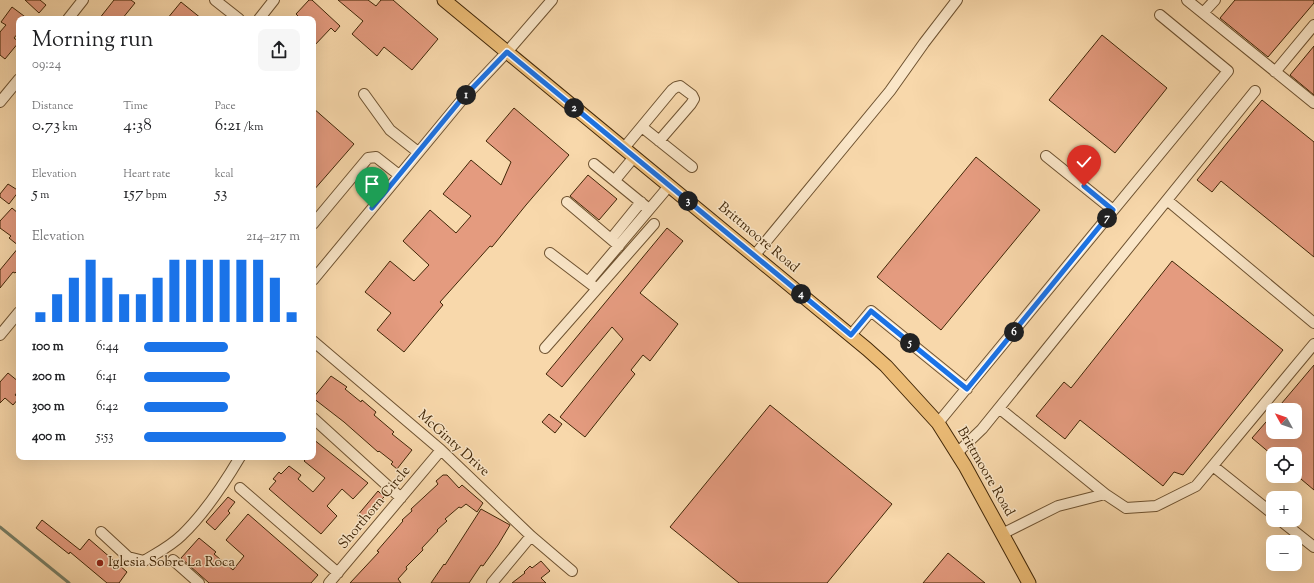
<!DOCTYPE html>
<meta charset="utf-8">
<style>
:root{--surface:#fff;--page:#f6f6f6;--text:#202124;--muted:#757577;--accent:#1a73e8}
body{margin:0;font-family:"Sorts Mill Goudy",serif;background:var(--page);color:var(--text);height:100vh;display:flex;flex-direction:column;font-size:15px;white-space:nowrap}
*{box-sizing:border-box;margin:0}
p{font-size:13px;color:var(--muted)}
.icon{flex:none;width:22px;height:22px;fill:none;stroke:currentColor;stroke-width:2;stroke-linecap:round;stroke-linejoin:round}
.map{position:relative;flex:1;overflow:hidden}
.side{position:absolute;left:16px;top:16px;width:300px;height:444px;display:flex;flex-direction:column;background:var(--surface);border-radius:8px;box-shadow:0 4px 16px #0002}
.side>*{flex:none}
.needle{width:26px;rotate:310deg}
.tools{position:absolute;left:1266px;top:403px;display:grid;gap:8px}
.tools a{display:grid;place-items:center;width:36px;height:36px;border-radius:8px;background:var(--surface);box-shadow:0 4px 16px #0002;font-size:20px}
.pin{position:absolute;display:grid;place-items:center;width:34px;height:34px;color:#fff;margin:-41px -17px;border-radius:50% 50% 50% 0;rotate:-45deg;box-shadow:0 0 4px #0007}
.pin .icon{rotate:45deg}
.km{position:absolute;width:20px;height:20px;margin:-10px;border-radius:50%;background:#222;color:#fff;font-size:11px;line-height:20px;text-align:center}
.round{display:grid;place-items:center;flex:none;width:42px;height:42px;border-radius:8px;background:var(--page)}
.summary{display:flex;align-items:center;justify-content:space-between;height:68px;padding:0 16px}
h1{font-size:22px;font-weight:600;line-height:30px}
.metrics{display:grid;grid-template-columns:repeat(3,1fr);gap:6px;height:68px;padding:4px 16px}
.metrics div{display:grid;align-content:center}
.metrics b{font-size:17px;font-weight:600}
.metrics small{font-size:11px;font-weight:400}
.metrics p{font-size:11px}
.chart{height:112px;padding:8px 16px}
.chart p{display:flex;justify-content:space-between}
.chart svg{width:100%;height:72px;margin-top:4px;stroke:var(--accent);stroke-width:6}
ul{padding:0 16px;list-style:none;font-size:13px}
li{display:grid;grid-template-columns:64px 48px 1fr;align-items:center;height:30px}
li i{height:10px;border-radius:5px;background:var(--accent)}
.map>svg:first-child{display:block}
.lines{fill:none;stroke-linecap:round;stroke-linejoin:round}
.stream{stroke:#787f67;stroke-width:3}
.building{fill:#e49b7f;stroke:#402607}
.minor-casing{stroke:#6e5230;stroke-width:12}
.major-casing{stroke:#402607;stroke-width:15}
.minor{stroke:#fae6c8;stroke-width:10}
.major{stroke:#ecbc76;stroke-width:13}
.route-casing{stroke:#fff;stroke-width:8}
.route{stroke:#1a73e8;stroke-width:5}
.poi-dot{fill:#8f2418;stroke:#fae6c8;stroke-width:1.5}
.labels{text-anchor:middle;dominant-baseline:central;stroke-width:3;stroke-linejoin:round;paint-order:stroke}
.street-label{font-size:14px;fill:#402607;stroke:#fae6c8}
.poi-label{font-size:14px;fill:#402607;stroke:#fae6c8;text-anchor:start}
</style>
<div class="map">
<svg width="1314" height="583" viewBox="0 0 1314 583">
<rect width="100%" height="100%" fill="#f8d8ab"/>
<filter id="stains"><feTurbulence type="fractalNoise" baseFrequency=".005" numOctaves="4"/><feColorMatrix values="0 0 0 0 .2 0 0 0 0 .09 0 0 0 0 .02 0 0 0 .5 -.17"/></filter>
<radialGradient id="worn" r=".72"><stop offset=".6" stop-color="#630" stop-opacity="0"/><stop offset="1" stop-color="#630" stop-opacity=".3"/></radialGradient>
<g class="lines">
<path class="stream" d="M0 527 69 583"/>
</g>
<path class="building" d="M25 0H40L46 5 39 13Z
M114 0H131L135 3 122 19H99Z
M309 0H312L340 26 335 32 331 28 313 47V19H301L296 14Z
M338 0H368L376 6 381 0H393L438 39 412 70 384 47 377 56 352 34 363 21Z
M1235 0H1314V3L1268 57 1220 18Z
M181 2 202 19H167Z
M12 7 28 19H19V32L14 38 19 42 5 59 0 55V32L6 25 1 22Z
M1102 35 1167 88 1115 153 1049 100Z
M1314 46V95L1290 75Z
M1262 100 1314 142V257L1221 181 1212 192 1197 180Z
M313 108 354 144 313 191Z
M514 108 569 155 526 205 492 247 490 246 440 302 443 305 404 352 377 330 391 313 365 292 390 261 414 281 429 265 403 241 430 210 456 233 471 216 443 194 471 160 501 185 511 162 486 141Z
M976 157 1040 210 941 330 877 277Z
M588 175 617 199 599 220 570 196Z
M8 184 19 191 9 204 0 197V194Z
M12 208 19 214V246L9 238 11 236 0 228V221Z
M667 228 683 241 640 293 678 324 650 361 643 355 631 370 635 374 585 437 560 417 623 339 612 327 562 387 546 374Z
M19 247V269L15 273 13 272 0 288V270Z
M1172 261 1283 350 1183 475 1174 472 1163 486 1080 420 1065 439 1036 416 1064 382 1071 388Z
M1314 365V490L1295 474V454H1271L1252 438 1273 414V432H1295V410H1276Z
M8 373 19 382V390L15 395 19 398 13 405 5 398 0 403V382Z
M331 376 347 387 345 389 361 402 362 400 376 412 374 415 394 432 392 434 412 450 397 469 391 464 393 462 379 451 378 452 344 422 313 398Z
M770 405 892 504 827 583H739L670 527Z
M549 414 562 424 555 433 542 422Z
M313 439 368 483 353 499 342 489 327 506 337 516 321 534 269 489 276 481 273 479 279 472 281 474 289 466 301 475 298 479 313 492 325 478 304 461 308 457H313Z
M443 475H447L459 488 462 485 483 503 477 512 466 504 461 508 459 507 445 519 447 521 437 530 438 531 422 548 423 550 406 567 407 569 398 579 401 583H350L379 552 377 551 403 521 402 520 412 511 411 509 438 484 436 481Z
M378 491 384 497 382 499 385 501 377 510 375 508 363 521 357 516Z
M228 497 235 502 228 511 230 513 215 530 206 522Z
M481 509 510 525 498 545 483 566 481 565 469 583H431L444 564 445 565Z
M248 514 318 575 311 583H209L181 558 199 538 216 552 214 554 233 570 244 556 226 540Z
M42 520 80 550 89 539 127 572 119 583H107L70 552 69 554 36 528Z
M948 553 985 583H923Z
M541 561 550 571 541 578 546 583H512L525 573 524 572 530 566 532 568Z"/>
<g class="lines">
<g class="minor-casing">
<path id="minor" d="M215 0 239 19
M1187 0 1314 103
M1203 13 1215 0
M68 19 83 0
M259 19 274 0
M1275 72 1314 25
M364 94 390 130 418 152
M0 102 19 79
M642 127 692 167
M624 148 672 90 676 87 680 86 692 95 694 99 691 104 659 141
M1046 156 1113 210
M594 164 649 209
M615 180 634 157
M1167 200 1314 323
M567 202 619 246
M313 224 368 158 376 157 399 175
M611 239 641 202
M550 253 592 285
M754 256 890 91 924 43 957 0
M313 280 461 101 507 52 552 0
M588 282 669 186
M0 335 19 312
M851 335 871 311 967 389
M313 341 441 450 531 536 572 571
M545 348 654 224
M999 408 1105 494
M313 418 401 498
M938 423 1228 71 1160 15
M957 453 982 429 1255 91
M1213 466 1273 514
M240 488 338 573
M1280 520 1314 547
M101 532 128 557 144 561C157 553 171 546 182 535 205 513 224 484 240 457
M1002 534 1058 506 1105 494 1126 508 1156 506 1196 486 1314 344
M173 560 199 583
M329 583 441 450
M492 583 531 536"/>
</g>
<g class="major-casing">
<path id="major" d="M444 0 867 349 886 366 938 423 965 466 1029 583"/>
</g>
<use href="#minor" class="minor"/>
<use href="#major" class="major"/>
</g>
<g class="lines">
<g class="route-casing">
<path id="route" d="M372 208 460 101 507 52 851 335 871 311 967 389 1113 210 1084 186"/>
</g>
<use href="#route" class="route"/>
</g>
<circle class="poi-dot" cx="100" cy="563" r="4"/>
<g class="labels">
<g class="street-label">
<text transform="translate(758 238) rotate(40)">Brittmoore Road</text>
<text transform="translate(453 444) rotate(42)">McGinty Drive</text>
<text transform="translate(985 472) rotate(60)">Brittmoore Road</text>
<text transform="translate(375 508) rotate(-50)">Shorthorn Circle</text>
</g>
<g class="poi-label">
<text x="108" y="563">Iglesia Sobre La Roca</text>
</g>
</g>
<rect width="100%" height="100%" filter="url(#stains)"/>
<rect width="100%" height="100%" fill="url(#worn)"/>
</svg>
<div class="tools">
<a><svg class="needle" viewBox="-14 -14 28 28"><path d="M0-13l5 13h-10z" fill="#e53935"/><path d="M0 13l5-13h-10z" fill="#757577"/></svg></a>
<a><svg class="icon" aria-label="locate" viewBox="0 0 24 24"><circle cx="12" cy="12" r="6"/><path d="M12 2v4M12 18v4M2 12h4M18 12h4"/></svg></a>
<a>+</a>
<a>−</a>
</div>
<div class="pin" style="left:372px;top:208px;background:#1e9e55"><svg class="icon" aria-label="arrive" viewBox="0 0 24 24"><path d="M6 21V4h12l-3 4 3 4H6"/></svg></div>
<div class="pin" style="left:1084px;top:186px;background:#d93025"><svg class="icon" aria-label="check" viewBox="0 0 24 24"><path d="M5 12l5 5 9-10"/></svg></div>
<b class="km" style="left:466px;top:95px">1</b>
<b class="km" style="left:574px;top:108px">2</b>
<b class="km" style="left:688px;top:201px">3</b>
<b class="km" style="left:801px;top:294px">4</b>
<b class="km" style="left:910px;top:343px">5</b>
<b class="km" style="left:1014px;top:332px">6</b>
<b class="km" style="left:1107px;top:218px">7</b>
<section class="side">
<div class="summary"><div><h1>Morning run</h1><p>09:24</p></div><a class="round"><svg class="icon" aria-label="share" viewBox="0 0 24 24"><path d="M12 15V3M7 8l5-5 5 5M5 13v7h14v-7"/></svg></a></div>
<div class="metrics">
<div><p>Distance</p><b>0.73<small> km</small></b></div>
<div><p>Time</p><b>4:38</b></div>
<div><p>Pace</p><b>6:21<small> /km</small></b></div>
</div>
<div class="metrics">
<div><p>Elevation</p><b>5<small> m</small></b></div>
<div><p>Heart rate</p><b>157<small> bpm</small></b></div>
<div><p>kcal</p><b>53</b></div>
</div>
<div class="chart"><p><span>Elevation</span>214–217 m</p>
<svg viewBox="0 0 160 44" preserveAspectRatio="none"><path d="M5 44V38M15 44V27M25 44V17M35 44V6M45 44V17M55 44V27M65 44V27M75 44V17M85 44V6M95 44V6M105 44V6M115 44V6M125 44V6M135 44V6M145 44V17M155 44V38"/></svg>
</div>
<ul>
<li><b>100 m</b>6:44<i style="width:54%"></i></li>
<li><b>200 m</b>6:41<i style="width:55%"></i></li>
<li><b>300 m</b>6:42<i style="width:54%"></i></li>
<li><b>400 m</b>5:53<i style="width:91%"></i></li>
</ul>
</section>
</div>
